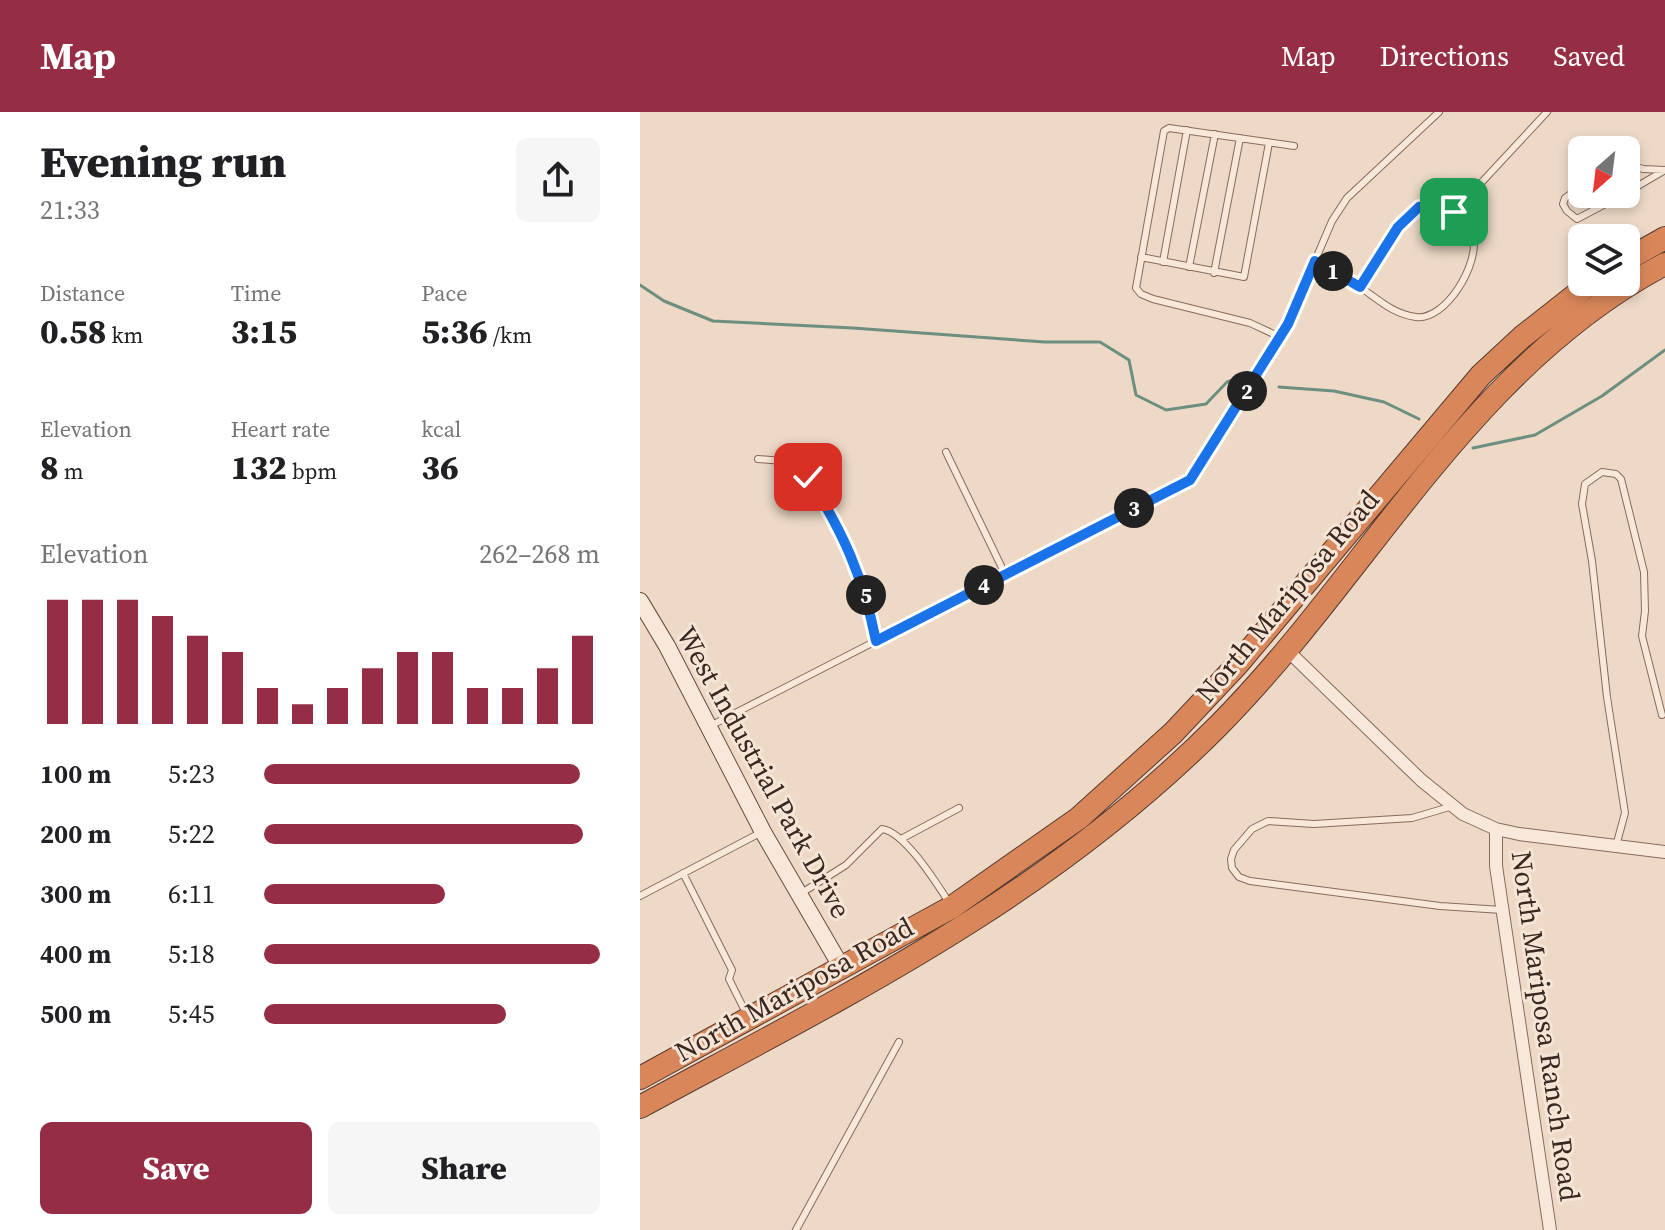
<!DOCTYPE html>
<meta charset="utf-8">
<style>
:root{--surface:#fff;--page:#f6f6f6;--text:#202124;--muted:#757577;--accent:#952e44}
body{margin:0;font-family:"Source Serif 4",serif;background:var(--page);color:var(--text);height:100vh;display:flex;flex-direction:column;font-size:30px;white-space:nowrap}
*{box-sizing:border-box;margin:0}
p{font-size:26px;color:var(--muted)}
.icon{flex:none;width:44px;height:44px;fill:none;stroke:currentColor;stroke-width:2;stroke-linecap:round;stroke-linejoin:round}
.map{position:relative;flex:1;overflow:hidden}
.panel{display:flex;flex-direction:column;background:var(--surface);width:640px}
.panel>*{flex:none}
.needle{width:52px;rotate:208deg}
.tools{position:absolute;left:928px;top:24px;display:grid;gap:16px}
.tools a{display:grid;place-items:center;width:72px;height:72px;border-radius:12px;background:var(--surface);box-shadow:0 4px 12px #0003;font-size:40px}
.pin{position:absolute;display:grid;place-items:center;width:68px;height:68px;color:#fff;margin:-34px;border-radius:16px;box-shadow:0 4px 12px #0006}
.km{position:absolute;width:40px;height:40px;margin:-20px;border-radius:50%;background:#222;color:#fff;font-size:22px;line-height:40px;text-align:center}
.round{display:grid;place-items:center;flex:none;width:84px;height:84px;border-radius:12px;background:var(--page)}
.summary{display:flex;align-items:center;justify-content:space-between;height:136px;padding:0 40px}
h1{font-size:44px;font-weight:800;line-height:60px}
.figures{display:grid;grid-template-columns:repeat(3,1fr);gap:12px;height:136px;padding:8px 40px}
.figures div{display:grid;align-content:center}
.figures b{font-size:34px;font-weight:800}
.figures small{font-size:22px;font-weight:400}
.figures p{font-size:22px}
.chart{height:224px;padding:16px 40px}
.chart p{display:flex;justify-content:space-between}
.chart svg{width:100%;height:144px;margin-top:8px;stroke:var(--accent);stroke-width:6}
.action{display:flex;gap:16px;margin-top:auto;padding:16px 40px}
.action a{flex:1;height:92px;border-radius:12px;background:var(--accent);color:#fff;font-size:32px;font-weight:800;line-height:92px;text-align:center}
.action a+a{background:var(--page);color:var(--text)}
ul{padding:0 40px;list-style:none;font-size:26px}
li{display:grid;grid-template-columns:128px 96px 1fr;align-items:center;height:60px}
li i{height:20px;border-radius:10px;background:var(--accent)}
header{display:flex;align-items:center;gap:48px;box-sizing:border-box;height:112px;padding:0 40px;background:var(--accent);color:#fff}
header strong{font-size:38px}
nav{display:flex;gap:44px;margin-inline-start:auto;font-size:28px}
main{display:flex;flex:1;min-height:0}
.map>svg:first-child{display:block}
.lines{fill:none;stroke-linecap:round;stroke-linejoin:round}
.stream{stroke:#6e8f80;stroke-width:3}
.lane-casing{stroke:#886a5c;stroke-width:8}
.street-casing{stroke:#886a5c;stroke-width:14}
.secondary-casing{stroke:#6a4c3f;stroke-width:18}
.highway-casing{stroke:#563a30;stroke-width:24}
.lane{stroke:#f8e8d9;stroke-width:6}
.street{stroke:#f8e8d9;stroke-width:12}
.secondary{stroke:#f8e8d9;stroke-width:16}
.highway{stroke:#d9875a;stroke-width:22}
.route-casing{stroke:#fff;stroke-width:16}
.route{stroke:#1a73e8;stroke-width:10}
.labels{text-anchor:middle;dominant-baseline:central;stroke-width:6;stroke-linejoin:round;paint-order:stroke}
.street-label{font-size:28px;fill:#392720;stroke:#f5e5d6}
</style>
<header>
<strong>Map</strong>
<nav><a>Map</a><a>Directions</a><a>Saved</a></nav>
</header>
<main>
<section class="panel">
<div class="summary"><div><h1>Evening run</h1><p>21:33</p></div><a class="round"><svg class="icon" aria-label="share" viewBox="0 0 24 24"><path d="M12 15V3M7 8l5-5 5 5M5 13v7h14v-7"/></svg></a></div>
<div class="figures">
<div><p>Distance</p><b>0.58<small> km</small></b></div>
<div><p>Time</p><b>3:15</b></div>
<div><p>Pace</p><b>5:36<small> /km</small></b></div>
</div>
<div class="figures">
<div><p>Elevation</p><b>8<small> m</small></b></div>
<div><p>Heart rate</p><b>132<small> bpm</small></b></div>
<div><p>kcal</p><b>36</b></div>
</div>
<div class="chart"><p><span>Elevation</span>262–268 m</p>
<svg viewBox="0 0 160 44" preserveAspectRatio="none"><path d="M5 44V6M15 44V6M25 44V6M35 44V11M45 44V17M55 44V22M65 44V33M75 44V38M85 44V33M95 44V27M105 44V22M115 44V22M125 44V33M135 44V33M145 44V27M155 44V17"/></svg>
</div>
<ul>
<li><b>100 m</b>5:23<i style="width:94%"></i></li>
<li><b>200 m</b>5:22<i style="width:95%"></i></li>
<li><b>300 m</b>6:11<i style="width:54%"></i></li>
<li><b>400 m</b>5:18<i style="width:100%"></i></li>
<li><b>500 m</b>5:45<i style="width:72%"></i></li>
</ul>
<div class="action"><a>Save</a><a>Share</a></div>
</section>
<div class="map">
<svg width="1025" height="1118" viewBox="0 0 1025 1118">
<rect width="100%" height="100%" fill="#edd9c6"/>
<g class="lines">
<path class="stream" d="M0 173 24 189 73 209 213 216 405 230H460L489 248 496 283 526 298 566 292 587 270 600 265
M639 275 694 279 744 290 779 307
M833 336 895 323 962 284 1025 238"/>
<g class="lane-casing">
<path id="lane" d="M986 52 1003 57 1025 58
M942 74 925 86 923 92 927 99 937 107 984 82
M986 81 1025 58
M814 100 907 0
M501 145 604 165 629 31
M675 149C689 157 704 165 717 173 737 186 752 202 776 205 806 209 840 151 833 124 829 108 812 99 798 91L779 95 758 115 720 175
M523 150 547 18
M549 155 575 22
M574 161 600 26
M640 225 610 211 513 187 501 182 496 176 524 19 529 16 654 34
M306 340 365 462
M118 347 143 349 168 365 213 448 224 475 236 529
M72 613 550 368 648 212 692 109 707 86 799 0
M813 694 772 706 674 712 628 709 612 717 594 738 591 747 592 756 599 765 610 769 800 794 862 798
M261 727 319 696
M976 734 985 701 967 585 952 449 942 392 945 372 962 360 976 362 981 367 1004 460 1005 499 1002 524 1022 603
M43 761 92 858 89 867 106 901
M160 782 206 753 242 717C265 720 297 772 310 792
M0 784 120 721
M156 1118 259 930"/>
</g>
<g class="street-casing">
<path id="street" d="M647 538 781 668 823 702 856 717 879 722 1025 740
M856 717V754L910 1118"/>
</g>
<g class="secondary-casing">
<path id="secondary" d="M0 489 27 534 123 720 202 856"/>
</g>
<g class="highway-casing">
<path id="highway" d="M986 148 1025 126
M0 966 312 795 439 706 533 621 597 553 841 263 882 225 952 170
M0 995C209 882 408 785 578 614 729 462 829 255 1025 152"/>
</g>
<use href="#lane" class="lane"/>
<use href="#street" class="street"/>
<use href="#secondary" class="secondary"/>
<use href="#highway" class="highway"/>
</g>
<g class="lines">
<g class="route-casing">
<path id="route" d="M168 365C203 420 223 464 236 529L550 368 648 212 675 149 720 175 758 115 779 95 798 91 814 100"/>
</g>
<use href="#route" class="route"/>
</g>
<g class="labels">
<g class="street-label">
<text transform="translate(647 484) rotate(-50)">North Mariposa Road</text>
<text transform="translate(124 660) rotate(61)">West Industrial Park Drive</text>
<text transform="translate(154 877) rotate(-29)">North Mariposa Road</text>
<text transform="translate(906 914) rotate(82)">North Mariposa Ranch Road</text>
</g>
</g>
</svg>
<div class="tools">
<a><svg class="needle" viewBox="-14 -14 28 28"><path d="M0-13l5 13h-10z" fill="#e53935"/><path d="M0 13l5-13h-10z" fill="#757577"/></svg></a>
<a><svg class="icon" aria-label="layers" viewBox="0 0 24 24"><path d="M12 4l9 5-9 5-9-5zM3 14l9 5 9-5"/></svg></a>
</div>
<div class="pin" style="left:814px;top:100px;background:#1e9e55"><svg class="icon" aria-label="arrive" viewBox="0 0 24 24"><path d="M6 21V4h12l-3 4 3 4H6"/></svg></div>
<div class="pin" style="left:168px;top:365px;background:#d93025"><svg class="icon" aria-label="check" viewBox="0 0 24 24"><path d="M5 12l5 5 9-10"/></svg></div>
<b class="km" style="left:693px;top:159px">1</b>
<b class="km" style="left:607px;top:279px">2</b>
<b class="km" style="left:494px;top:396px">3</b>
<b class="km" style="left:344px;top:473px">4</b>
<b class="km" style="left:226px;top:483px">5</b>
</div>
</main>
